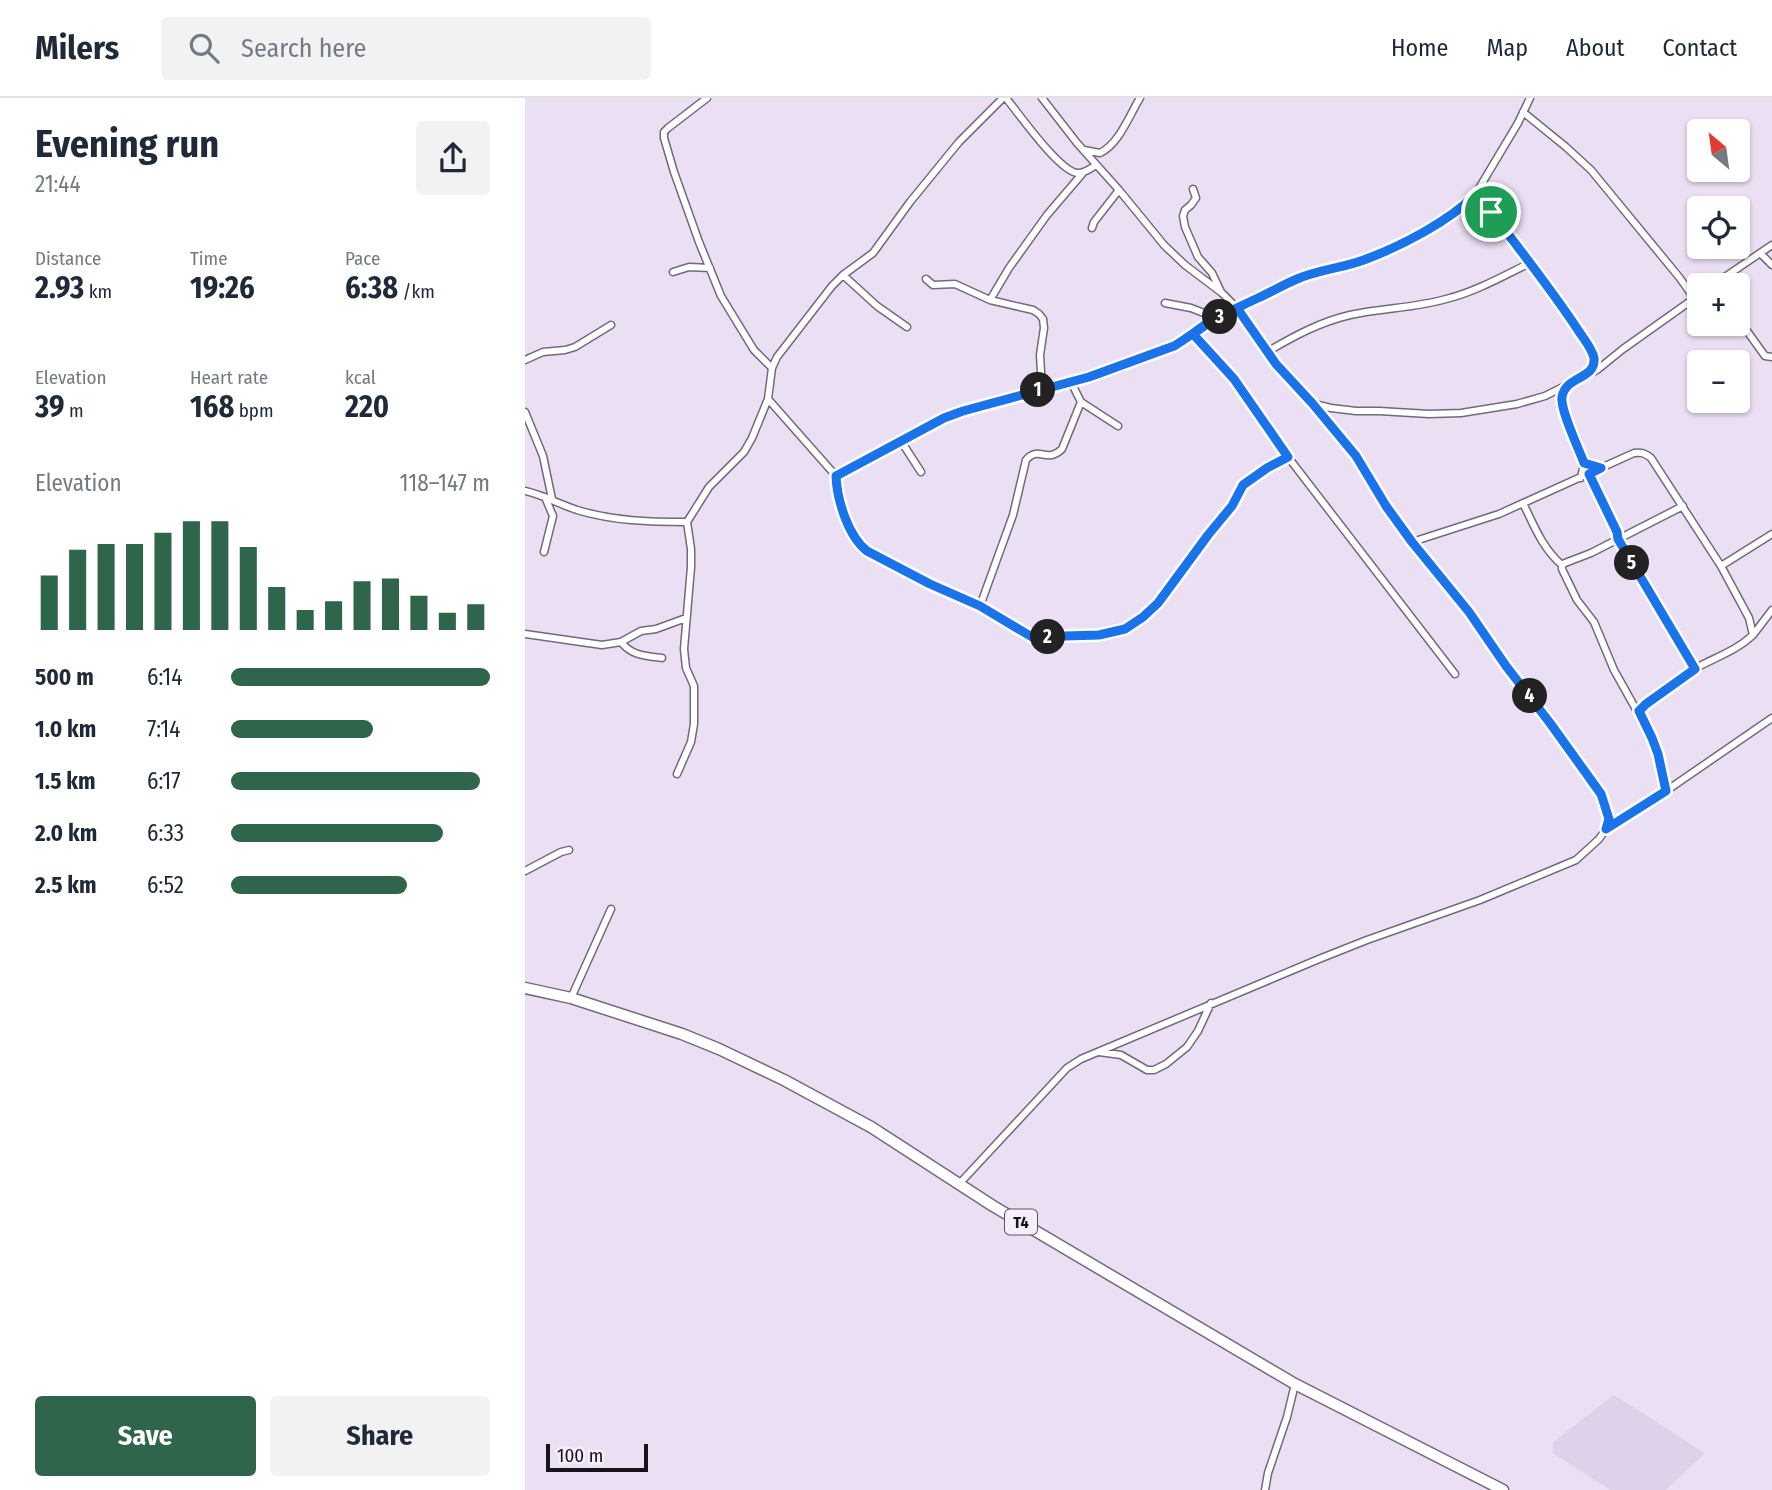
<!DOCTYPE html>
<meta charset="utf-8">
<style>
:root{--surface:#fff;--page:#f2f2f3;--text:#1f2937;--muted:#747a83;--line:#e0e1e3;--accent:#2e654b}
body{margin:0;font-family:"Fira Sans Condensed",sans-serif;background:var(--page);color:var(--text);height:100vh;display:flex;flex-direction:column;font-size:26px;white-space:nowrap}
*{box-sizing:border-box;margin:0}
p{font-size:23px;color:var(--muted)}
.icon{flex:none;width:38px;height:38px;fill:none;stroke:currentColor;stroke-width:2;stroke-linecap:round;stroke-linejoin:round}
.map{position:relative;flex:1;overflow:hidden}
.drawer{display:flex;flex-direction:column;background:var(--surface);width:525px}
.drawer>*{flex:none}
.needle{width:46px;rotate:331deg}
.fabs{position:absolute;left:1162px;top:21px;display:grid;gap:14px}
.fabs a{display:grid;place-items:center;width:63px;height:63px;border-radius:7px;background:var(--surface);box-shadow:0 2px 5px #0004;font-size:35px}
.scale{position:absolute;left:21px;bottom:18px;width:102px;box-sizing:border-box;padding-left:7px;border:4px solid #17131a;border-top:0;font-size:19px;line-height:24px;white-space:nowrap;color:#17131a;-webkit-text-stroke:5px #f7eefd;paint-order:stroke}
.pin{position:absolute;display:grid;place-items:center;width:60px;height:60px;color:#fff;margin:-30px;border:4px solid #fff;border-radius:50%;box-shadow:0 2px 7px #0007}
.km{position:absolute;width:35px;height:35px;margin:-18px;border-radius:50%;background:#222;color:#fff;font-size:19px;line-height:35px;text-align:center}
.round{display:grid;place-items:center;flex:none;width:74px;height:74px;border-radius:7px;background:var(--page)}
.headline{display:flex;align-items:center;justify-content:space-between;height:119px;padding:0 35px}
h1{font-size:38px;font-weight:700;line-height:52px}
.metrics{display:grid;grid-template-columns:repeat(3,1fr);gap:10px;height:119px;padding:7px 35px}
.metrics div{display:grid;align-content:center}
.metrics b{font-size:30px;font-weight:700}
.metrics small{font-size:19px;font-weight:400}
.metrics p{font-size:19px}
.chart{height:196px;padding:14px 35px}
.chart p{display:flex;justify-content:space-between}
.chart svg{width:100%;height:126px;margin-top:7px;stroke:var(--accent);stroke-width:6}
.cta{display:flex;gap:14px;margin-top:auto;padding:14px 35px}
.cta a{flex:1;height:80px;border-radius:7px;background:var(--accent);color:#fff;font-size:28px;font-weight:700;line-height:80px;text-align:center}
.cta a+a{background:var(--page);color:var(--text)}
ul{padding:0 35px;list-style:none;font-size:23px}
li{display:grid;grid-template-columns:112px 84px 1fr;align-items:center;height:52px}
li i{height:18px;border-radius:9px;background:var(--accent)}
header{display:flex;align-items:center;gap:42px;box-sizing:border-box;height:98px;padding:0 35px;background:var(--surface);border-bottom:2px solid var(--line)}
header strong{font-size:33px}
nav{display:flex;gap:38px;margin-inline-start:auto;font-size:24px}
.search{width:490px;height:63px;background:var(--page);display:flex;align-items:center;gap:18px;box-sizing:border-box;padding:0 24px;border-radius:7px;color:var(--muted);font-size:26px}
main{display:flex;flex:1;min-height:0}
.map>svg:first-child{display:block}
.built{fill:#e0d1eb}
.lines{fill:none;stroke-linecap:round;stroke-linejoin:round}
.street-casing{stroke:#73697a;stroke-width:9}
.highway-casing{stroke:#73697a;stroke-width:13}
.street{stroke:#fff;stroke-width:6}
.highway{stroke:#fff;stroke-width:10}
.route-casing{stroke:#fff;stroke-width:14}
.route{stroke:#1a73e8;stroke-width:9}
.labels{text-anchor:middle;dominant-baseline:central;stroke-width:5;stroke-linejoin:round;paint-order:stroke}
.shield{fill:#f7eefd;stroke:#5a555e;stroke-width:2}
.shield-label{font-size:16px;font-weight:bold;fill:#17131a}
</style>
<header>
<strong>Milers</strong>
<div class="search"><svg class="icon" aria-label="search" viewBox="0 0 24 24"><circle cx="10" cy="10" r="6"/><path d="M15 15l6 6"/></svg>Search here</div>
<nav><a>Home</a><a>Map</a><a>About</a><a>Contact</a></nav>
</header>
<main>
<section class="drawer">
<div class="headline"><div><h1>Evening run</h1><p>21:44</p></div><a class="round"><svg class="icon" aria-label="share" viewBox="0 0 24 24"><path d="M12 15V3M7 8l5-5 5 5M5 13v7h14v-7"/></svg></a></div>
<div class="metrics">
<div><p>Distance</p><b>2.93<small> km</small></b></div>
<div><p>Time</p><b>19:26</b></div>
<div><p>Pace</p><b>6:38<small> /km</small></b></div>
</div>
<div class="metrics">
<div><p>Elevation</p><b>39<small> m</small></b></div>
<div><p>Heart rate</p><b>168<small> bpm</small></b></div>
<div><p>kcal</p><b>220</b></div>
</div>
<div class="chart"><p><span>Elevation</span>118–147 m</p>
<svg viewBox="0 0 160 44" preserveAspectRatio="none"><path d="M5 44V25M15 44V16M25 44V14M35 44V14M45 44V10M55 44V6M65 44V6M75 44V15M85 44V29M95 44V37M105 44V34M115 44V27M125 44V26M135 44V32M145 44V38M155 44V35"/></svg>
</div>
<ul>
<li><b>500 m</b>6:14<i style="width:100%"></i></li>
<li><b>1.0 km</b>7:14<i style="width:55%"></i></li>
<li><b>1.5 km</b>6:17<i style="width:96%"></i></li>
<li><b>2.0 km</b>6:33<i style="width:82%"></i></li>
<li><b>2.5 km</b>6:52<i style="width:68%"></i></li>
</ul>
<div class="cta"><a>Save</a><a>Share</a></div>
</section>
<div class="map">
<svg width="1247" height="1392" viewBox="0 0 1247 1392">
<rect width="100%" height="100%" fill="#ebdff3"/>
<path class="built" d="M1089 1297 1180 1355 1141 1392H1085L1028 1355V1344Z"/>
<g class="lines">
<g class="street-casing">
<path id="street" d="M182 0 143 30 139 34V40L149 74 174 144 196 198 229 252 247 270
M478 0 434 44 385 104 348 155 318 177 307 188 252 259 247 270 243 301 311 378C312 402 323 438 342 453L405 486 455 508 507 539 574 537 600 531 619 519 633 505 683 437 707 408 718 387 742 370 763 359
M481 0C494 16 534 73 552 75 559 76 566 70 571 67
M998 14 1041 49 1066 72 1154 179 1169 200
M559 52 575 55C594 46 604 18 615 0
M668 91 671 100 666 107 660 112 658 118 660 129 673 159 687 175 696 194
M950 97 966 114 1034 203 1065 251 1069 260 1068 267 1064 275
M567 130 569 124 594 92
M1235 155 1247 167
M148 174 164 169 185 170
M318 177 352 208 382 229
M401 181 408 187 430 186 465 202 508 212 514 216 518 221 519 230 515 257 517 291
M1188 187 1247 147
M465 202 484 170 522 117 557 76
M640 205 666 210 692 220
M1210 226 1222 233 1240 258 1247 259
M668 236 709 281 763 359 930 576
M742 254C769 238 795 224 825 217 857 210 890 210 921 201 950 194 978 178 1005 165
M0 262 18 254 40 252 50 249 86 227
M1043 286 1039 293 1036 302 1059 365 1056 380
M556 304 593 328
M789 306 806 310 831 313H854L904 316 936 315 992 306 1020 298 1072 272 1098 251 1174 197
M0 314 18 358 27 401
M376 343 396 374
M1064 376 1092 434 1093 441
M311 378 419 320 438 313 564 279 632 255 660 242 692 220 771 182 798 172 823 167 844 160 900 133 928 116 950 97 993 25 1005 0
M0 393C18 397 34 406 52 412 89 423 124 424 162 424
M998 405C1009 428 1018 451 1037 467
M1094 440 1113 477 1170 571
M887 444 974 416 1109 355C1116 354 1120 355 1126 360L1196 468 1224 520 1228 537C1211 553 1191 559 1171 570 1154 580 1127 599 1114 613
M19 454 28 418 20 399
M1196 468 1247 436
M455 508 488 417 501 362C513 347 522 366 537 351L556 304 546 284
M0 536 77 547 96 544 116 533 131 531 161 520
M1228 537 1247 512
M96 544C107 558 121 558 137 560
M152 676 166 644 169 626V588L161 570 159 551 166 469V451L162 424 184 389 219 354 227 340 243 301
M1141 693 1133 656 1127 640 1089 572 1069 524 1052 502 1037 471V467L1040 465 1066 455 1158 408
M1081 731 1141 693 1247 620
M0 773 36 754 44 752
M46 900 86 811
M574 954 596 957 622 972H629L641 966 662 949 673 933 686 905
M435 1085 542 970 556 961 794 861 842 842 955 802 1051 762 1074 741 1081 731 1084 721 1076 696 1025 625 981 567 944 514 887 444 861 408 841 373 819 342 751 266 712 210 697 195 660 167 639 147 594 92 552 45 517 0
M740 1392 743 1375 762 1319 770 1286"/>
</g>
<g class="highway-casing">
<path id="highway" d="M0 890 46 900 157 936 194 951 259 982 346 1029 468 1108 770 1286 978 1392"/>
</g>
<use href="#street" class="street"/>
<use href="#highway" class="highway"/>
</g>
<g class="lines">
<g class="route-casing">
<path id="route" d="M966 114 950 97C924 123 878 147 844 160 820 170 795 171 772 181 758 187 746 194 733 200 716 208 700 215 684 224 672 232 661 241 649 248L564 279 438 313 419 320 311 378C312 402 323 438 342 453L405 486 455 508 507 539 574 537 600 531 618 519 633 505 683 437 707 408 718 387 742 370 763 359 709 281 668 236 682 226 712 210 751 266 787 305 831 358 861 408 887 444 944 514 981 568 1025 625 1076 696 1084 721 1081 731 1141 693 1133 656 1127 640 1114 613 1121 606 1170 571 1093 441 1092 434 1064 376 1076 370 1059 365C1054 351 1035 312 1037 299 1041 277 1071 282 1069 260 1067 250 1058 240 1053 232 1026 191 996 153 966 114"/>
</g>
<use href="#route" class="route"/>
</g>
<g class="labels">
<rect class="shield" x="480" y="1111.5" width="32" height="25" rx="5"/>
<g class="shield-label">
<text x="496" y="1124">T4</text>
</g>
</g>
</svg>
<div class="fabs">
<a><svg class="needle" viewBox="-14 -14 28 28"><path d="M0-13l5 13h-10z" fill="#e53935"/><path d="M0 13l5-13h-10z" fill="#747a83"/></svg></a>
<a><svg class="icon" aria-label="locate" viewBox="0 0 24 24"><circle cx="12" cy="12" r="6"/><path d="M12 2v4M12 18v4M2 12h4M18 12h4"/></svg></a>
<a>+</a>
<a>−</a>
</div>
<div class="scale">100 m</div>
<div class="pin" style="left:966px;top:114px;background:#1e9e55"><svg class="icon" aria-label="arrive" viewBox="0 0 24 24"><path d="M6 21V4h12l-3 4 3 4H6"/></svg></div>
<b class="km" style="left:513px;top:292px">1</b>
<b class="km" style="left:523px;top:539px">2</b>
<b class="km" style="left:695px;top:219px">3</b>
<b class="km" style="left:1005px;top:598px">4</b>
<b class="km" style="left:1107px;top:465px">5</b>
</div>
</main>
